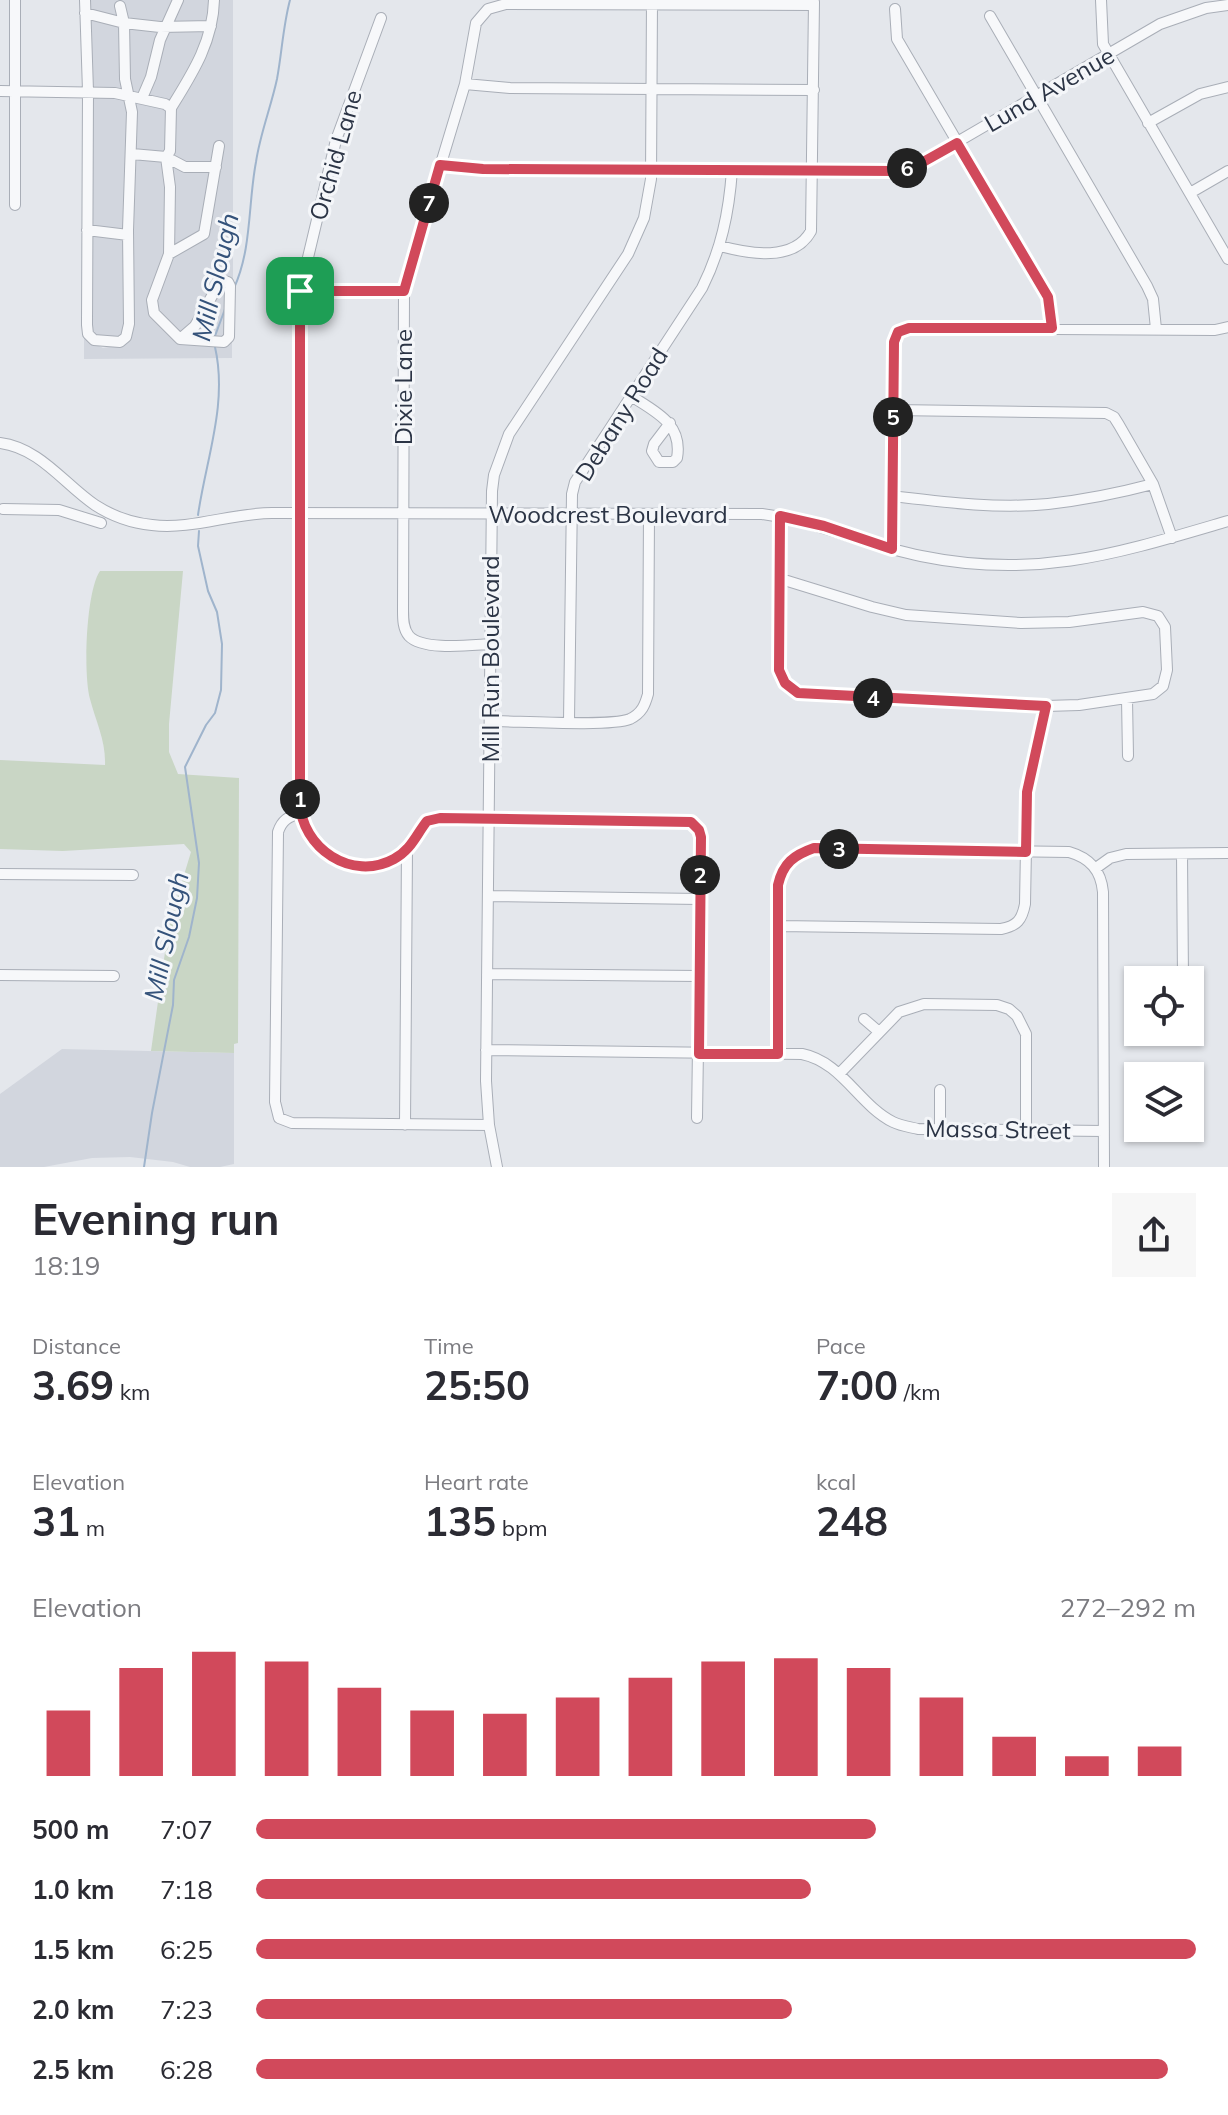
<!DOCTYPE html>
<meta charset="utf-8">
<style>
:root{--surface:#fff;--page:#f7f7f7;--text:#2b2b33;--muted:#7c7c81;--accent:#d1495b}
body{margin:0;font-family:Mulish,sans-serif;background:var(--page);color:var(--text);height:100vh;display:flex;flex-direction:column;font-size:30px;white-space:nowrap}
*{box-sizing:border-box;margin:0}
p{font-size:26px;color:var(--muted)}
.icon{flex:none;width:44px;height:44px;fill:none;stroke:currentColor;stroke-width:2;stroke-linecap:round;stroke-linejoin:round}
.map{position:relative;height:1167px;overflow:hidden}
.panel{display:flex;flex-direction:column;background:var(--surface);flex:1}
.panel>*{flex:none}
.controls{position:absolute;left:1124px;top:966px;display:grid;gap:16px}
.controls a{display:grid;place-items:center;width:80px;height:80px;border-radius:0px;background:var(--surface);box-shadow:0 2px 6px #0004;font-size:40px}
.pin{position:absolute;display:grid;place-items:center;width:68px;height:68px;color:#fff;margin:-34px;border-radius:16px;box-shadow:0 4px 12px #0006}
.km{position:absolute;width:40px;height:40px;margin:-20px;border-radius:50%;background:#222;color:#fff;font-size:22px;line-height:40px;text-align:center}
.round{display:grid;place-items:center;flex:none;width:84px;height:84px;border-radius:0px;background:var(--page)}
.head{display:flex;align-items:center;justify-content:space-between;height:136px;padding:0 32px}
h1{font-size:44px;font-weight:700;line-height:60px}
.figures{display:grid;grid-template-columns:repeat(3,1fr);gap:12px;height:136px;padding:8px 32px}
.figures div{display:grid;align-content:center}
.figures b{font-size:40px;font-weight:700}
.figures small{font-size:22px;font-weight:400}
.figures p{font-size:22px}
.chart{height:224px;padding:16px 32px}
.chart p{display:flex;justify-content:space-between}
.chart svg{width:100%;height:144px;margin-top:8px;stroke:var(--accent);stroke-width:6}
ul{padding:0 32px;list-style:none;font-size:26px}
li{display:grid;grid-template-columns:128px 96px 1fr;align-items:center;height:60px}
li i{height:20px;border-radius:10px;background:var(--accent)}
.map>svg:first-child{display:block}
.built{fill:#d2d6de}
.green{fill:#c9d6c5}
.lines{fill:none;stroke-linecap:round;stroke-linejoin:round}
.stream{stroke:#9fb4cc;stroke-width:2}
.minor-casing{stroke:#a9aeb7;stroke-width:12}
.minor{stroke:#f7f8fa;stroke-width:10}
.route-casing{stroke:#fff;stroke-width:16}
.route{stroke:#d1495b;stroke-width:10}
.labels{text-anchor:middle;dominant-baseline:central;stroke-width:6;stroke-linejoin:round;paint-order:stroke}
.street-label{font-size:24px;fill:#2b3445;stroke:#f4f6f9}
.water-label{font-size:26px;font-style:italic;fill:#34527a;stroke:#f4f6f9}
</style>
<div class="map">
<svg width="1228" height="1167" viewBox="0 0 1228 1167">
<rect width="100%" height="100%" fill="#e4e7ec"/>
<path class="built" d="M90 0H174L163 23H160L126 19 122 1 116 3 119 18 90 10Z
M182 0H210L208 22 172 23Z
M217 0H233V285L216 280 193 323 180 334 157 312 156 300 171 257 205 237 223 143 216 142 213 163H186L171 156 175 109 201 68 213 30Z
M90 18 120 26 125 92 91 87Z
M127 27 159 31 148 76 140 94 133 93 129 78Z
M206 30 195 64 170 103 147 95 167 31Z
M92 95 127 100 124 230 91 227Z
M134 101 168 110 167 149 164 153 135 151Z
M135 159 163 161 166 187 165 252 152 316 181 345 224 346 232 338V358L84 359V335L93 343 103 348 120 345 131 339V230Z
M170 164 211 171 201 231 172 248Z
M91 234 124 238 125 313 123 335 118 338 96 336 92 332Z
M226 285 228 325 223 338H187L220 286Z
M62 1049 234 1053V1164L220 1167H190L173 1162 130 1157 92 1158 44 1167H0V1094Z"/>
<path class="green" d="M100 571H183L169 724V752L178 774 239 778 238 1043 234 1044V1053L151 1051 169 924 191 852 184 844 63 851 0 849V760L105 765C106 741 96 722 90 699 83 674 86 591 100 571Z"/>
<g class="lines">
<path class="stream" d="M234 288C252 249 248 203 256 162 260 134 271 107 277 79 282 52 283 26 290 0
M215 336 225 309
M198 515C206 459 228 404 215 347
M144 1167 152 1113 173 1005 174 980 189 937 197 898 199 863 185 767 206 725 215 713 221 690 222 644 217 612 208 591 198 546 199 531"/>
<g class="minor-casing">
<path id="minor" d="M85 0 88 91 87 325 88 334 94 340 120 342 126 337 129 324 128 230 132 112 125 79 124 23 120 6
M1101 0 1103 44 1228 259
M895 9 897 39 1048 297 1052 328
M85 13 124 23 160 27 211 26
M990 16 1147 286 1153 299 1156 329
M381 18 336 140 300 291V813C316 858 363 885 404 852 416 842 419 825 432 819L685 821 696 826 701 837 697 1118
M465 84 510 88 814 90
M0 91 115 93 165 104 171 108
M142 98 151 77 160 40 178 0
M171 108 170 151 166 157 170 187 169 254 152 300 154 313 180 339
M171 108C192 74 213 42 214 0
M1148 123 1200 94 1228 87
M132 154 166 157 185 167H216
M440 165 483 169 897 171 916 166 1160 24 1206 8 1228 5
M1190 193 1228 171
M15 205V0
M87 230 128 235
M720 246C750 254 794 262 811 231L814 2
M169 254 204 234 219 146
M221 280 228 282 230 286 229 337 224 342 180 339 195 326Z
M300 291H404
M631 396C656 412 683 424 677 458L673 462H659L652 451 654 444 670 423
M893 410 1106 413 1114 417 1119 425 1153 484 1172 538
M0 443C40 448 64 484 95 505 112 516 132 523 152 525 192 530 231 513 272 513 435 514 598 514 762 514 820 522 866 545 921 556 1037 580 1119 553 1228 521
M892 496C943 502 996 509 1048 504 1084 500 1119 493 1153 484
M3 509 59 510 101 523
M780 516 779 670 785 683 798 693 1046 706 1079 705 1153 694 1163 686 1167 670 1165 627 1158 616 1143 612 1069 622 1021 623 906 615 872 607 781 579
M892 549 894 342 898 332 909 328 1215 330 1228 327
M490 644C471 645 423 651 409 636 403 629 403 619 403 611L404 291 410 266 465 84 476 23 488 9 506 4 814 5
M1127 699 1128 756
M490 721C517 721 611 727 630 719 642 713 645 705 648 694L649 514
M569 721 572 494 575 482 702 288C721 250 729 213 732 170
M300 813C288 817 282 820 278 832L275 1102 279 1118 292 1123 489 1125
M1182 854 1183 980
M1096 868 1110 858 1126 854 1228 853
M0 874 133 875
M488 896 700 899
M778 926 1001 929C1017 926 1022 920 1025 904L1027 792 1046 706
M487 974 699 976
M0 975 114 976
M864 1019 878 1031
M486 1050 802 1054C842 1062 859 1105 893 1122 901 1126 910 1127 918 1129L1104 1131
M778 1054V885C783 863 794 855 814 848L1069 852C1090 858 1101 870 1103 892L1104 1167
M839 1074 899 1012 924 1004 997 1005 1009 1009 1017 1016 1026 1034V1131
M405 1125 407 849
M940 1129V1090
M497 1167 489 1125 486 1081 492 491 494 475 509 434 628 254 644 218 651 179 652 0"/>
</g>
<use href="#minor" class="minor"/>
</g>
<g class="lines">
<g class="route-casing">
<path id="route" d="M957 143 1048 297 1052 328H909L898 332 894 342 892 549 824 526 780 516 779 670 785 683 798 693 1046 706 1027 792 1026 852 814 848C794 855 783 863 778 885V1054H699L701 837 699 830 691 822 440 818 427 821C416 835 411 850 394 859 352 882 301 848 300 802V291H404L440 165 483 169 897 171 916 166Z"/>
</g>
<use href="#route" class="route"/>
</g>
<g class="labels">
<g class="street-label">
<text transform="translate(1049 89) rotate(-30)">Lund Avenue</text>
<text transform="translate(335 155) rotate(-74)">Orchid Lane</text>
<text transform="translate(403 387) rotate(-90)">Dixie Lane</text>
<text transform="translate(621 414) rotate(-58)">Debany Road</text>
<text x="608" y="514">Woodcrest Boulevard</text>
<text transform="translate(490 659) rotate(-90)">Mill Run Boulevard</text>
<text transform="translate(998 1129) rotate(1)">Massa Street</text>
</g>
<g class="water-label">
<text transform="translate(215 277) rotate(-77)">Mill Slough</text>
<text transform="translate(166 936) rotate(-78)">Mill Slough</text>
</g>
</g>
</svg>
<div class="controls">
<a><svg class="icon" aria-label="locate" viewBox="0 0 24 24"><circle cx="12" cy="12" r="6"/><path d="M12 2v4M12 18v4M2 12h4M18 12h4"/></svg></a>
<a><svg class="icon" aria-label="layers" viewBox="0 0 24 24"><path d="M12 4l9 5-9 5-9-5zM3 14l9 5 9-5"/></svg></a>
</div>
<div class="pin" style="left:300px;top:291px;background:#1e9e55"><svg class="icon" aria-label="arrive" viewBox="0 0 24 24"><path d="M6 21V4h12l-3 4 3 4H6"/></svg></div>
<b class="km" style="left:300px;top:799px">1</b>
<b class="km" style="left:700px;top:875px">2</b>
<b class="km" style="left:839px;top:849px">3</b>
<b class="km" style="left:873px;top:698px">4</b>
<b class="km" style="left:893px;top:417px">5</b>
<b class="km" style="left:907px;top:168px">6</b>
<b class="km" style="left:429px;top:203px">7</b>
</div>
<section class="panel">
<div class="head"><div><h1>Evening run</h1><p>18:19</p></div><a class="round"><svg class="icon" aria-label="share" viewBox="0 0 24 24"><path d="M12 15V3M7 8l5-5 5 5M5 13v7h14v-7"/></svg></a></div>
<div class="figures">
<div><p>Distance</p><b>3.69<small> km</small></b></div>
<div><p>Time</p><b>25:50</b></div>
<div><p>Pace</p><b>7:00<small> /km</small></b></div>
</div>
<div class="figures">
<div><p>Elevation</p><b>31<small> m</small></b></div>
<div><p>Heart rate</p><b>135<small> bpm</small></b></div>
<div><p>kcal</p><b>248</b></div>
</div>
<div class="chart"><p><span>Elevation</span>272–292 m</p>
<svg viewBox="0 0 160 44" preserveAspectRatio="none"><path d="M5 44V24M15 44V11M25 44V6M35 44V9M45 44V17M55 44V24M65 44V25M75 44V20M85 44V14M95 44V9M105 44V8M115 44V11M125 44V20M135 44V32M145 44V38M155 44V35"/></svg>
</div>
<ul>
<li><b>500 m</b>7:07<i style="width:66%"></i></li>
<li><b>1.0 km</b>7:18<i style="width:59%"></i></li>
<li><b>1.5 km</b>6:25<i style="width:100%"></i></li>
<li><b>2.0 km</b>7:23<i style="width:57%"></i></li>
<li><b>2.5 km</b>6:28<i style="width:97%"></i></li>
</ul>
</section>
